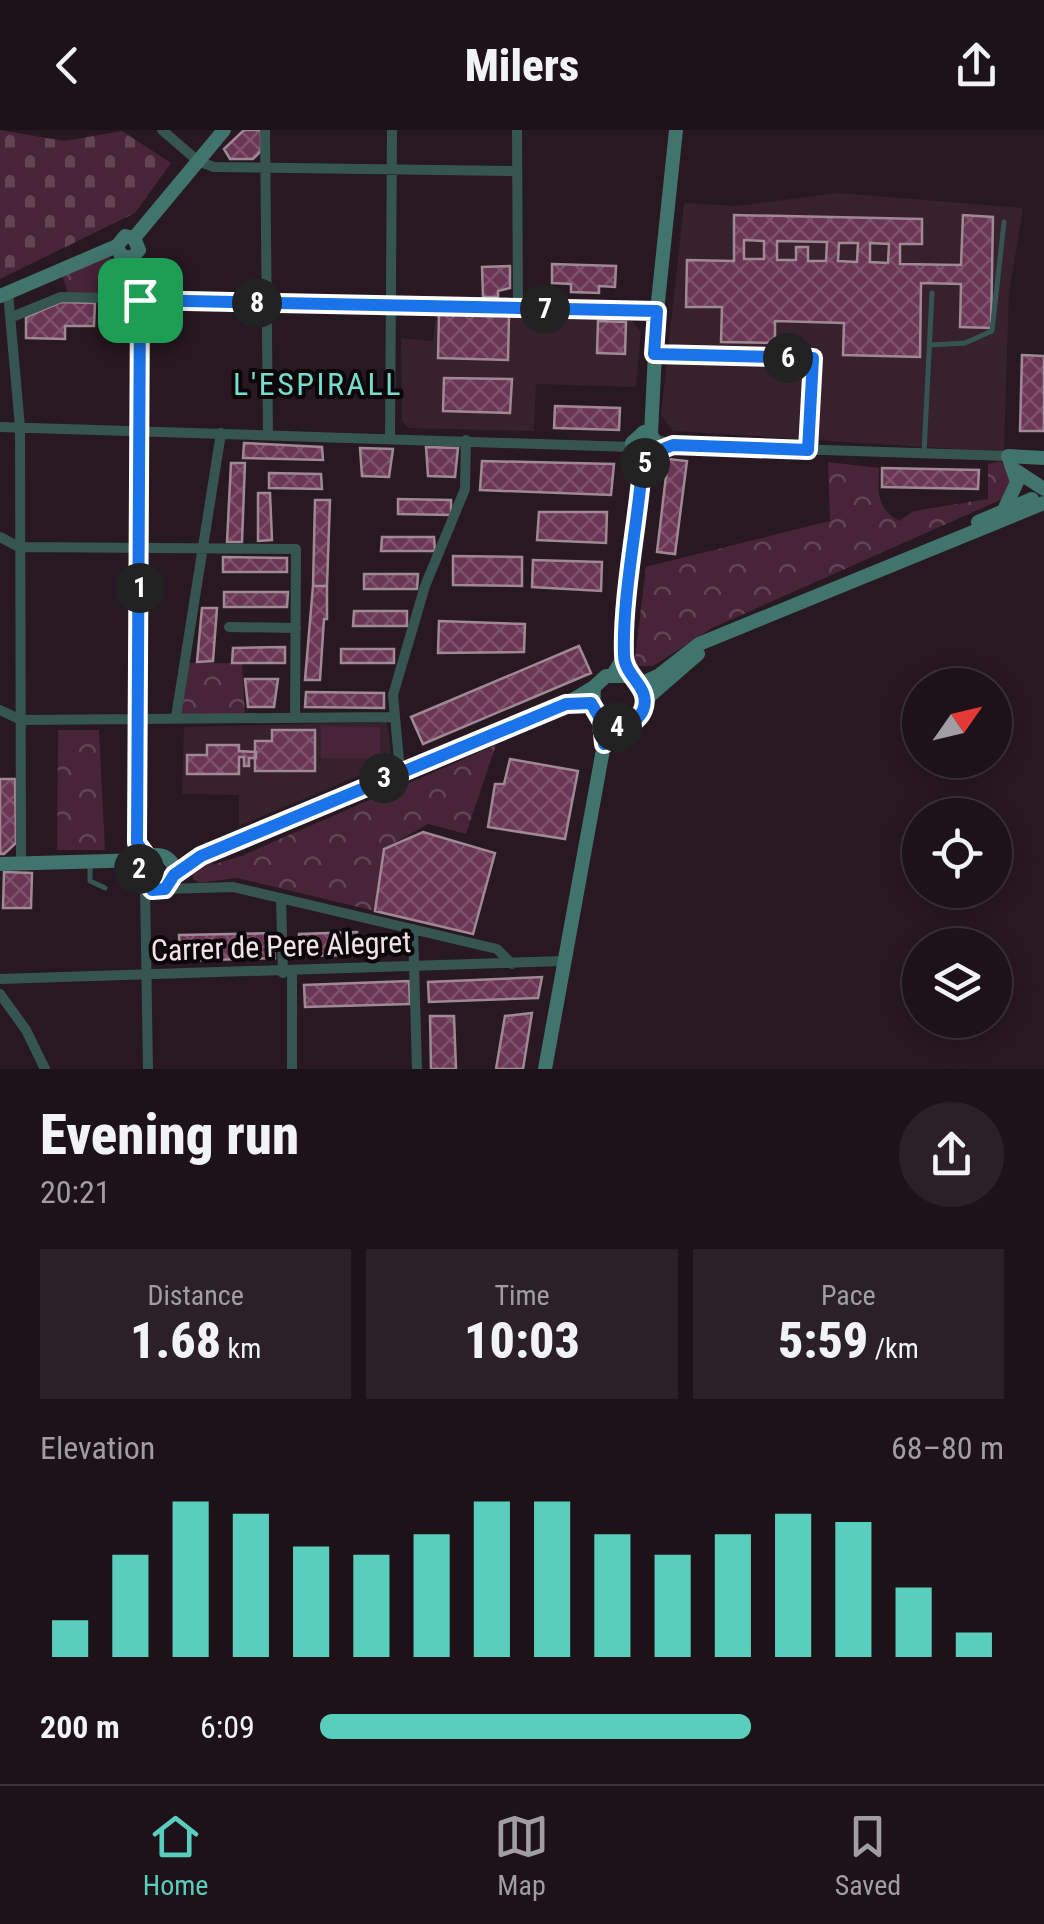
<!DOCTYPE html>
<meta charset="utf-8">
<style>
:root{--surface:#1e1219;--page:#2b2026;--text:#f1f3f6;--muted:#a19ea2;--line:#3c3238;--accent:#5acebd}
body{margin:0;font-family:"Roboto Condensed",sans-serif;background:var(--page);color:var(--text);height:100vh;display:flex;flex-direction:column;font-size:38px;white-space:nowrap}
*{box-sizing:border-box;margin:0}
p{font-size:32px;color:var(--muted)}
.icon{flex:none;width:55px;height:55px;fill:none;stroke:currentColor;stroke-width:2;stroke-linecap:round;stroke-linejoin:round}
.map{position:relative;height:939px;overflow:hidden}
.side{display:flex;flex-direction:column;background:var(--surface);flex:1}
.side>*{flex:none}
.needle{width:65px;rotate:56deg}
.fabs{position:absolute;left:902px;top:538px;display:grid;gap:20px}
.fabs a{display:grid;place-items:center;width:110px;height:110px;border-radius:50%;background:var(--surface);box-shadow:0 5px 25px #0003,0 0 0 2px var(--line);font-size:50px}
.pin{position:absolute;display:grid;place-items:center;width:85px;height:85px;color:#fff;margin:-42px;border-radius:20px;box-shadow:0 5px 15px #0006}
.km{position:absolute;width:50px;height:50px;margin:-25px;border-radius:50%;background:#222;color:#fff;font-size:28px;line-height:50px;text-align:center}
.round{display:grid;place-items:center;flex:none;width:105px;height:105px;border-radius:52px;background:var(--page)}
.overview{display:flex;align-items:center;justify-content:space-between;height:170px;padding:0 40px}
h1{font-size:55px;font-weight:800;line-height:75px}
.stats{display:grid;grid-template-columns:repeat(3,1fr);gap:15px;height:170px;padding:10px 40px}
.stats div{display:grid;align-content:center;border-radius:0px;background:var(--page);text-align:center}
.stats b{font-size:50px;font-weight:800}
.stats small{font-size:28px;font-weight:400}
.stats p{font-size:28px}
.chart{height:280px;padding:20px 40px}
.chart p{display:flex;justify-content:space-between}
.chart svg{width:100%;height:180px;margin-top:10px;stroke:var(--accent);stroke-width:6}
ul{padding:0 40px;list-style:none;font-size:32px}
li{display:grid;grid-template-columns:160px 120px 1fr;align-items:center;height:75px}
li i{height:25px;border-radius:12px;background:var(--accent)}
header{display:flex;justify-content:space-between;align-items:center;height:130px;padding:0 40px;background:var(--surface);font-size:45px;font-weight:800}
.tab-bar{display:flex;justify-content:space-around;align-items:center;height:140px;border-top:2px solid var(--line);background:var(--surface);font-size:28px;color:var(--muted)}
.tab-bar a{display:grid;justify-items:center;gap:5px}
.tab-bar .active{color:var(--accent)}
.map>svg:first-child{display:block}
.built{fill:#36212d}
.cemetery{fill:url(#cemetery-stones)}
.park{fill:url(#park-crowns)}
.pitch{fill:#472438}
.building{fill:url(#building-cross-hatch);stroke:#9e8994;stroke-width:2.5;fill-rule:evenodd}
.lines{fill:none;stroke-linecap:round;stroke-linejoin:round}
.lane{stroke:#365550;stroke-width:5}
.street{stroke:#365550;stroke-width:10}
.secondary{stroke:#41746c;stroke-width:14}
.route-casing{stroke:#fff;stroke-width:20}
.route{stroke:#1a73e8;stroke-width:12}
.labels{text-anchor:middle;dominant-baseline:central;stroke-width:8;stroke-linejoin:round;paint-order:stroke}
.street-label{font-size:30px;fill:#efe4ea;stroke:#0c0609}
.neighbourhood-label{font-size:32px;letter-spacing:2.5px;fill:#76ddcd;stroke:#0c0609}
</style>
<header><svg class="icon" aria-label="back" viewBox="0 0 24 24"><path d="M15 5l-7 7 7 7"/></svg>Milers<svg class="icon" aria-label="share" viewBox="0 0 24 24"><path d="M12 15V3M7 8l5-5 5 5M5 13v7h14v-7"/></svg></header>
<div class="map">
<svg width="1044" height="939" viewBox="0 0 1044 939">
<defs>
<pattern id="cemetery-stones" width="16" height="16" patternUnits="userSpaceOnUse" patternTransform="scale(2.5)"><rect width="16" height="16" fill="#472438"/><path d="M2 7V4a2 2 0 0 1 4 0v3zM10 15v-3a2 2 0 0 1 4 0v3z" fill="#624455"/></pattern>
<pattern id="park-crowns" width="20" height="18" patternUnits="userSpaceOnUse" patternTransform="scale(2.5)"><rect width="20" height="18" fill="#472438"/><path d="M2 6a3 3 0 1 1 6 0M12 15a3 3 0 1 1 6 0" fill="none" stroke="#624455"/></pattern>
<pattern id="building-cross-hatch" width="8" height="8" patternUnits="userSpaceOnUse" patternTransform="scale(2.5)"><rect width="8" height="8" fill="#6a3654"/><path d="M0 0l8 8M0 8l8-8" fill="none" stroke="#80536d"/></pattern>
</defs>
<rect width="100%" height="100%" fill="#281821"/>
<path class="built" d="M838 63 1023 78 1009 163 1004 322 673 301 661 285 684 73 736 76Z
M436 183 631 189 641 202 636 257 536 254 534 301 409 298 402 291 401 208 433 211Z
M387 592 392 632 239 696V665L182 664 184 597Z"/>
<path class="cemetery" d="M0 0 64 11 122 1 171 33 135 83 0 149Z"/>
<path class="park" d="M102 125 135 135 137 165 68 163 62 146Z
M1001 331 1011 348 1007 367 712 498 653 536H634L646 437 830 391 828 332 879 338C878 362 876 378 899 391L914 381 988 369V334Z
M184 533H242L245 586 176 587Z
M58 600H99L105 720H57Z
M496 615 466 704 428 694 384 719 375 781 237 748 199 753 193 749 192 741 211 730 212 735 241 726Z"/>
<path class="pitch" d="M321 596 380 597V629L321 628Z"/>
<path class="building" d="M244 0H261V21L253 29H230L224 19Z
M734 85 922 89V114H900V134L961 135 963 85 993 87 991 198 960 197 961 154 921 153 920 227 843 225 844 193 775 191V213L721 212 722 177H686L687 130 734 131ZM744 110 764 111V129H744ZM777 111 827 112 826 131H808V117H796V130H777ZM839 113H858L857 132 838 131ZM870 113 889 114 888 133 870 132Z
M552 134 616 136 615 157 599 156V163L571 162V154L552 153Z
M510 136V158L498 161V167H483L482 137Z
M61 172 95 173 94 196H65V209L26 208V187Z
M439 184 509 185 508 230 438 228Z
M598 191 626 192 625 224 597 223Z
M1022 225 1044 226V301H1020Z
M444 248 512 249 510 283 443 281Z
M555 276 620 278 619 300 554 298Z
M244 313 322 317 323 330 243 328Z
M426 317 458 318 455 347 428 346Z
M360 318 393 319 389 347 362 346Z
M668 329 687 331 675 424 657 422Z
M482 331 614 334 611 365 480 360Z
M231 333H245L242 412H227Z
M882 338 979 340 978 359 882 357Z
M269 343 321 344 322 359 269 358Z
M258 363H270L272 410 258 411Z
M398 369 451 370V385L398 384Z
M315 370H330L327 456H313Z
M539 382H607L606 413 537 410Z
M382 407H434L435 421H381Z
M453 426 522 427V456L453 455Z
M223 427 287 428V442H223Z
M533 430 602 432 601 461 532 457Z
M364 444H418L417 459H364Z
M313 456H327V489H324L320 550H305Z
M224 462H288L287 477H224Z
M202 478H217L213 531 197 532Z
M354 481H407V496H353Z
M439 491 525 494 524 522 438 523Z
M579 516 591 543 423 614 411 587Z
M285 517V533H232L233 518Z
M341 519H394V533H341Z
M245 549H278L274 577H248Z
M306 562 384 563V578L305 577Z
M272 600H315V641H255V611H272Z
M207 615H239V621L256 622V628H249V636H244V627H239V644H187V625H207Z
M510 629 578 641 565 709 488 697 495 654H504Z
M0 649H15L16 713 4 724H0Z
M423 702 495 723 473 804 375 781 384 719Z
M4 742 32 743 31 778H3Z
M357 802 358 825 299 826V804Z
M274 803 275 828 180 831 179 805Z
M542 847 538 868 429 872 428 852Z
M409 851 410 874 305 877 304 855Z
M532 883 523 939H496L505 886Z
M430 886H454L456 939H431Z"/>
<g class="lines">
<path class="lane" d="M931 215 965 213 992 201 1004 92
M924 323 932 163
M90 736V751L105 758"/>
<path class="street" d="M162 0 198 31 214 37 517 41
M265 0 268 305
M517 0 518 178
M135 126 141 170 137 713 148 727
M8 163 20 297 21 734
M12 187 61 167 657 181
M655 224 813 228 808 320
M0 297 632 317
M390 308 392 0
M655 309 673 315 1008 326
M0 407 19 417 296 419 295 586
M229 497 296 498
M0 580 21 590 395 587
M176 587 221 303
M400 641 393 565 425 456 465 359 466 310
M145 756 148 939
M165 759 233 757 497 819 512 834
M281 768 283 843
M413 799 417 939
M292 843V939
M0 849 563 831
M0 864 26 900 45 939"/>
<path class="secondary" d="M134 108 224 0
M117 116 121 126 132 128 139 120 134 108
M0 166 117 116 125 106 134 108
M651 304 657 181 676 0
M1015 340 1044 359
M1005 378 1017 352 1008 326 1044 328
M978 392 1032 369
M623 528C633 552 657 567 634 592L609 596 593 580 594 557 606 546H630
M614 543 623 528 642 340 656 316 652 306 644 302 632 313 642 340
M640 554 658 546 699 514 1044 373
M645 570 698 524
M139 743a18 18 0 1 1 36 0a18 18 0 1 1-36 0Z
M0 734 144 730
M174 745 201 726 566 574 594 557
M545 939 604 614 602 592"/>
</g>
<g class="lines">
<g class="route-casing">
<path id="route" d="M140 170 657 181 654 224 813 228 808 320 673 315 650 324 642 340C637 397 622 470 624 525 624 547 652 557 643 580 638 594 616 599 604 614L602 592 591 573 566 574 201 726 174 745 165 759 152 760 139 744 148 728 137 713Z"/>
</g>
<use href="#route" class="route"/>
</g>
<g class="labels">
<g class="street-label">
<text transform="translate(281 816) rotate(-2)">Carrer de Pere Alegret</text>
</g>
<g class="neighbourhood-label">
<text x="318" y="254">L'ESPIRALL</text>
</g>
</g>
</svg>
<div class="fabs">
<a><svg class="needle" viewBox="-14 -14 28 28"><path d="M0-13l5 13h-10z" fill="#e53935"/><path d="M0 13l5-13h-10z" fill="#a19ea2"/></svg></a>
<a><svg class="icon" aria-label="locate" viewBox="0 0 24 24"><circle cx="12" cy="12" r="6"/><path d="M12 2v4M12 18v4M2 12h4M18 12h4"/></svg></a>
<a><svg class="icon" aria-label="layers" viewBox="0 0 24 24"><path d="M12 4l9 5-9 5-9-5zM3 14l9 5 9-5"/></svg></a>
</div>
<div class="pin" style="left:140px;top:170px;background:#1e9e55"><svg class="icon" aria-label="arrive" viewBox="0 0 24 24"><path d="M6 21V4h12l-3 4 3 4H6"/></svg></div>
<b class="km" style="left:140px;top:458px">1</b>
<b class="km" style="left:139px;top:739px">2</b>
<b class="km" style="left:384px;top:648px">3</b>
<b class="km" style="left:617px;top:597px">4</b>
<b class="km" style="left:645px;top:333px">5</b>
<b class="km" style="left:788px;top:228px">6</b>
<b class="km" style="left:545px;top:179px">7</b>
<b class="km" style="left:257px;top:173px">8</b>
</div>
<section class="side">
<div class="overview"><div><h1>Evening run</h1><p>20:21</p></div><a class="round"><svg class="icon" aria-label="share" viewBox="0 0 24 24"><path d="M12 15V3M7 8l5-5 5 5M5 13v7h14v-7"/></svg></a></div>
<div class="stats">
<div><p>Distance</p><b>1.68<small> km</small></b></div>
<div><p>Time</p><b>10:03</b></div>
<div><p>Pace</p><b>5:59<small> /km</small></b></div>
</div>
<div class="chart"><p><span>Elevation</span>68–80 m</p>
<svg viewBox="0 0 160 44" preserveAspectRatio="none"><path d="M5 44V35M15 44V19M25 44V6M35 44V9M45 44V17M55 44V19M65 44V14M75 44V6M85 44V6M95 44V14M105 44V19M115 44V14M125 44V9M135 44V11M145 44V27M155 44V38"/></svg>
</div>
<ul>
<li><b>200 m</b>6:09<i style="width:63%"></i></li>
</ul>
</section>
<nav class="tab-bar">
<a class="active"><svg class="icon" aria-label="home" viewBox="0 0 24 24"><path d="M3 11l9-7 9 7M6 9v11h12V9"/></svg>Home</a>
<a><svg class="icon" aria-label="map" viewBox="0 0 24 24"><path d="M3 6l6-2 6 2 6-2v14l-6 2-6-2-6 2zM9 4v14M15 6v14"/></svg>Map</a>
<a><svg class="icon" aria-label="saved" viewBox="0 0 24 24"><path d="M7 4h10v16l-5-4-5 4z"/></svg>Saved</a>
</nav>
